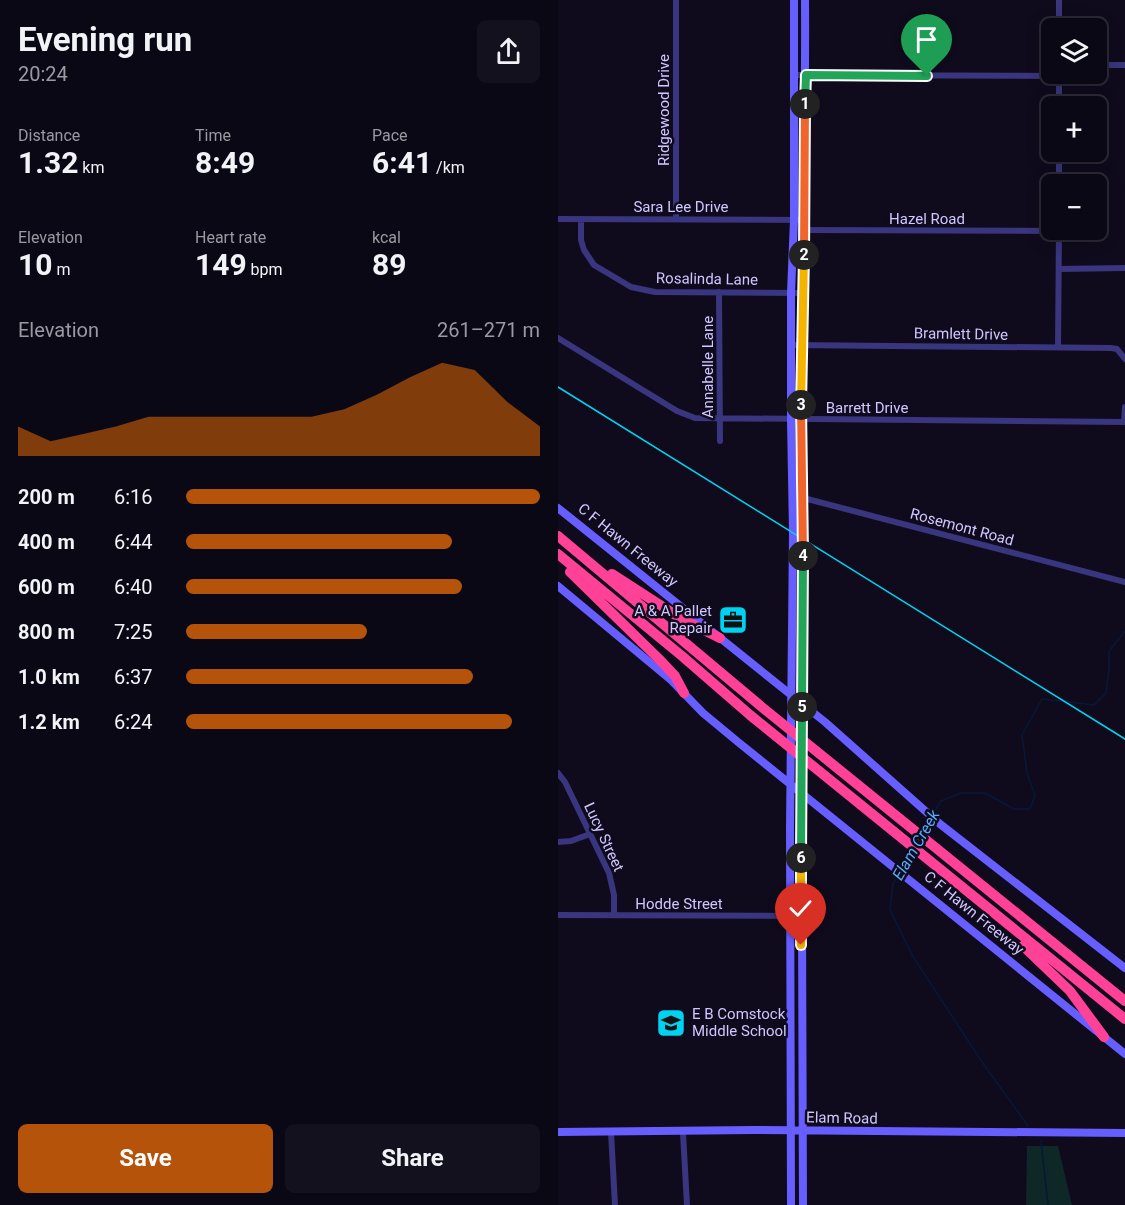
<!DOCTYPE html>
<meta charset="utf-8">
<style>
:root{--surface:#0b0816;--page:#14111f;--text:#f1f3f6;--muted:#9a9aa1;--line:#2b2935;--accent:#b45309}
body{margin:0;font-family:Roboto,sans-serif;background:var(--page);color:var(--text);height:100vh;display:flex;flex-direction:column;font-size:22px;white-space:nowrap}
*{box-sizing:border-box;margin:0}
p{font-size:20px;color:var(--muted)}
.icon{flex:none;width:33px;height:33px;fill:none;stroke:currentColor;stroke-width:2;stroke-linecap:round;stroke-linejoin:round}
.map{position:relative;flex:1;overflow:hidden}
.details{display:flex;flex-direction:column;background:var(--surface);width:558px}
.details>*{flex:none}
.tools{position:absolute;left:483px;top:18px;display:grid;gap:12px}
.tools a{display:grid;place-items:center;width:66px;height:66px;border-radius:9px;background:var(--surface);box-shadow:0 3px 15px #0003,0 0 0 2px var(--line);font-size:30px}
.pin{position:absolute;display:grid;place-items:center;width:51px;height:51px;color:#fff;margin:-62px -26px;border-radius:50% 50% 50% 0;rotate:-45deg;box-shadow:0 0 6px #0007}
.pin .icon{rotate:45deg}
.km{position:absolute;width:30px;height:30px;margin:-15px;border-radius:50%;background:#222;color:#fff;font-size:16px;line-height:30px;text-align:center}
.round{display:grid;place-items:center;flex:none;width:63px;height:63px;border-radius:9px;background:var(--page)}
.summary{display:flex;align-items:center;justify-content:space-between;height:102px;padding:0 18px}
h1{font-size:33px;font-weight:700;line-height:45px}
.figures{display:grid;grid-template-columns:repeat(3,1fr);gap:9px;height:102px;padding:6px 18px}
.figures div{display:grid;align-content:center}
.figures b{font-size:30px;font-weight:700}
.figures small{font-size:16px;font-weight:400}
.figures p{font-size:16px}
.chart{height:168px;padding:12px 18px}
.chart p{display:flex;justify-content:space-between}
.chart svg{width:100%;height:108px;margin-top:6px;fill:var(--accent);opacity:.7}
.action{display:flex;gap:12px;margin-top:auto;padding:12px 18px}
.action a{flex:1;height:69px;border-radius:9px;background:var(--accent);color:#fff;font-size:24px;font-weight:700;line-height:69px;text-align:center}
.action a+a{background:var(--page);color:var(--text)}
ul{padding:0 18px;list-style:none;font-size:20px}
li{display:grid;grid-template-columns:96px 72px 1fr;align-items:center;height:45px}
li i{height:15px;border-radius:8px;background:var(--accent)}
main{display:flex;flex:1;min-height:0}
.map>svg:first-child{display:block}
.green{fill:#0e2727}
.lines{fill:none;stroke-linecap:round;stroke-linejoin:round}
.stream{stroke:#07183a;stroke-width:1.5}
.street{stroke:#39357e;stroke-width:6}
.secondary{stroke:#675eff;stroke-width:8}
.highway{stroke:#ff4297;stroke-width:10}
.tram{stroke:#00d3f2;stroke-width:1.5}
.split-1-casing{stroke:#fff;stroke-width:12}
.split-2-casing{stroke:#fff;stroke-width:12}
.split-3-casing{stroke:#fff;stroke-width:12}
.split-4-casing{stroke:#fff;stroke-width:12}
.split-5-casing{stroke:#fff;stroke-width:12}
.split-6-casing{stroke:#fff;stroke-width:12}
.split-7-casing{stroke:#fff;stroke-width:12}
.split-1{stroke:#22a559;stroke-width:8}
.split-2{stroke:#f0652b;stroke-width:8}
.split-3{stroke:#f5b400;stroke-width:8}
.split-4{stroke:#f0652b;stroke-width:8}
.split-5{stroke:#22a559;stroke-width:8}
.split-6{stroke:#22a559;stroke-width:8}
.split-7{stroke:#f5b400;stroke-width:8}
.labels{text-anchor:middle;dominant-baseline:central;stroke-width:5;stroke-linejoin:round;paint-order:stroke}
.street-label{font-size:15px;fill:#cfc7ff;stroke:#0f0b1d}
.poi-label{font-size:15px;fill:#cfc7ff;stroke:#0f0b1d;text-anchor:end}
.water-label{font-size:16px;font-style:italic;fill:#55acff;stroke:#0f0b1d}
</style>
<main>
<section class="details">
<div class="summary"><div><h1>Evening run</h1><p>20:24</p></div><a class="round"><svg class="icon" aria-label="share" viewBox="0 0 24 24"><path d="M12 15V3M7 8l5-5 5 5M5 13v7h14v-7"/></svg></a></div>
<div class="figures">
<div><p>Distance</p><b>1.32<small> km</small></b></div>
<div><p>Time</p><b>8:49</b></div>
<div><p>Pace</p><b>6:41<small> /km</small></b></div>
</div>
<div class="figures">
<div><p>Elevation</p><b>10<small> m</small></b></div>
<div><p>Heart rate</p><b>149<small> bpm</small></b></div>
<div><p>kcal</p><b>89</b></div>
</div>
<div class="chart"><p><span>Elevation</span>261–271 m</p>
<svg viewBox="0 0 160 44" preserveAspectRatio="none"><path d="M0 44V32L10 38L20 35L30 32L40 28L50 28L60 28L70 28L80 28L90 28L100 25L110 19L120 12L130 6L140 9L150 22L160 32V44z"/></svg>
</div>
<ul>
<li><b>200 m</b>6:16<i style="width:100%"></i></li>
<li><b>400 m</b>6:44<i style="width:75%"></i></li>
<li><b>600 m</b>6:40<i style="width:78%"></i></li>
<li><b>800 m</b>7:25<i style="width:51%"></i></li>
<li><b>1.0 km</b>6:37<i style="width:81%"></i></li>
<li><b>1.2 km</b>6:24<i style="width:92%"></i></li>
</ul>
<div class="action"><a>Save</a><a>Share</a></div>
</section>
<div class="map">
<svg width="567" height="1205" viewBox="0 0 567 1205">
<rect width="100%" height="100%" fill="#0f0b1d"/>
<path class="green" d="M469 1146H500L514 1205H468Z"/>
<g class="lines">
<path class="stream" d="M375 814 383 801 403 793H427L456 809H472L477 795 469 773 464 735 484 699 536 705 548 693 551 670V651L567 631
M365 832 371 821
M344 868 353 852
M340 875 335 884 332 910 354 955 424 1062 470 1126
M483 1141 490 1205"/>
<path class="street" d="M501 28V0
M538 65H567
M237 75 501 76
M501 106V74
M501 152V184
M0 219 247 220
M23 219V240L26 250 36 265 73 287 97 292 244 293
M118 219V0
M243 230 501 231
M501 269 567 268
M161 292 162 441
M0 338 119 411 137 418 567 422
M233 345 553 348 559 349 567 359
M500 347 501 230
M566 422 567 407
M234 495 567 582
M0 773 7 782 51 873 56 895V915
M0 842 13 841 32 834
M0 915 243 916
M53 1132 57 1205
M125 1133 129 1205"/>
<path class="secondary" d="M0 508 267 722 382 824 567 968
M0 586 113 680 145 713 180 742 567 1054
M0 1132 196 1130 567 1133
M233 1205 232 828 235 532 233 420V293L236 220V0
M245 1205C243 943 244 680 243 418 243 279 248 139 247 0"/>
<path class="highway" d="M0 536 205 708 567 1001
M0 554 124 656 192 715 567 1019
M12 572 101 659 117 676 126 693
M54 574 122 618 162 638
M465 946 512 991 546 1037"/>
<path class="tram" d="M0 387 567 739"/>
</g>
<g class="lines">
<g class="split-1-casing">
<path id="split-1" d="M247 104 248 75 369 76"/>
</g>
<g class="split-2-casing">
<path id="split-2" d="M246 255 247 104"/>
</g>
<g class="split-3-casing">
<path id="split-3" d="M243 405 246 255"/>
</g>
<g class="split-4-casing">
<path id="split-4" d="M243 405 245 556"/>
</g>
<g class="split-5-casing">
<path id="split-5" d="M244 707 245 556"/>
</g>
<g class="split-6-casing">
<path id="split-6" d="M243 858 244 707"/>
</g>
<g class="split-7-casing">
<path id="split-7" d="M243 945V858"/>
</g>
<use href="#split-1" class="split-1"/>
<use href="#split-2" class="split-2"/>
<use href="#split-3" class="split-3"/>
<use href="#split-4" class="split-4"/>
<use href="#split-5" class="split-5"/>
<use href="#split-6" class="split-6"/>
<use href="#split-7" class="split-7"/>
</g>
<defs>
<g id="office-square" transform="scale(1.5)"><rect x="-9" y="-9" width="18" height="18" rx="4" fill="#00d3f2" stroke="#0f0b1d"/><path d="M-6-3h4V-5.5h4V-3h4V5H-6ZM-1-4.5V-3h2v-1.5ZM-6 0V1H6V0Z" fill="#111"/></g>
<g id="school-square" transform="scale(1.5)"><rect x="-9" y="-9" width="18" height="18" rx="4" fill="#00d3f2" stroke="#0f0b1d"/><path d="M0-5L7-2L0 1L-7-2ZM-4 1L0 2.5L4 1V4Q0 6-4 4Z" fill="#111"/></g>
</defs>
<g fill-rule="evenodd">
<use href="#office-square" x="175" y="620"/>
<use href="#school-square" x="113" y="1023"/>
</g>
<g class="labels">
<g class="street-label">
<text transform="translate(106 110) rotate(-90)">Ridgewood Drive</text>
<text x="123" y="207">Sara Lee Drive</text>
<text x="369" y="219">Hazel Road</text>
<text transform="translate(149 279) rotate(1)">Rosalinda Lane</text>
<text transform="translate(403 334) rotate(1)">Bramlett Drive</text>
<text transform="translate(150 367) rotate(-90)">Annabelle Lane</text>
<text x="309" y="408">Barrett Drive</text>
<text transform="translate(404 527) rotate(15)">Rosemont Road</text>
<text transform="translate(70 545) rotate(39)">C F Hawn Freeway</text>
<text transform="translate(46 837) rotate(65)">Lucy Street</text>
<text x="121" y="904">Hodde Street</text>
<text transform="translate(416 913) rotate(39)">C F Hawn Freeway</text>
<text transform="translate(284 1118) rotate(1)">Elam Road</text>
</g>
<g class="poi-label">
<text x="154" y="611">A &amp; A Pallet<tspan x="154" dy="17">Repair</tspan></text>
<text x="134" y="1014" text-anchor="start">E B Comstock<tspan x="134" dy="17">Middle School</tspan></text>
</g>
<g class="water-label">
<text transform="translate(358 845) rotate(-60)">Elam Creek</text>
</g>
</g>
</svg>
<div class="tools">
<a><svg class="icon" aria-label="layers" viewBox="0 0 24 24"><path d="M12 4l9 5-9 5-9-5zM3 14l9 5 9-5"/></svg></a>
<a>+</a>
<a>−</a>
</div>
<div class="pin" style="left:369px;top:76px;background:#1e9e55"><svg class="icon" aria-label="arrive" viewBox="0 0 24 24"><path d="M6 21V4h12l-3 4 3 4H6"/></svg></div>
<div class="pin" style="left:243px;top:945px;background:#d93025"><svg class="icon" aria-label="check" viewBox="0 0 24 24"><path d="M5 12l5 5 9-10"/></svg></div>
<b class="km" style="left:247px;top:104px">1</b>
<b class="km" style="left:246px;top:255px">2</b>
<b class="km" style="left:243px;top:405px">3</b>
<b class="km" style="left:245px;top:556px">4</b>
<b class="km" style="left:244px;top:707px">5</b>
<b class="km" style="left:243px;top:858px">6</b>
</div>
</main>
